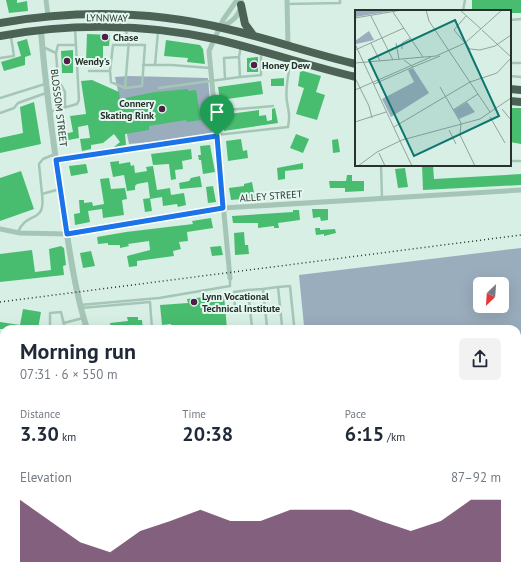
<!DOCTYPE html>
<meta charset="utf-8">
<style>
:root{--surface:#fff;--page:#f2f2f3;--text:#1f2937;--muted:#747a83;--accent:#501f48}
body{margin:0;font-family:"PT Sans",sans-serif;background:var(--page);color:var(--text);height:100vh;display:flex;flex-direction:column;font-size:15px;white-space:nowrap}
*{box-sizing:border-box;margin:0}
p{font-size:13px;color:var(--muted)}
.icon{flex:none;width:22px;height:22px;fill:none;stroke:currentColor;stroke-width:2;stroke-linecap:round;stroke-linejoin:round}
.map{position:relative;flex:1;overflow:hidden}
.sheet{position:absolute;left:0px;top:325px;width:521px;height:256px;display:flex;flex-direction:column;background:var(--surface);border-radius:12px 12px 0 0;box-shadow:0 4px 16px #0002}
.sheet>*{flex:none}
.needle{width:26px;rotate:205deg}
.fabs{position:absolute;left:473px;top:277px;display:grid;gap:8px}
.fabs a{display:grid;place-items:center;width:36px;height:36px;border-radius:6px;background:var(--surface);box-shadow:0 4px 16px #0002;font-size:20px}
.pin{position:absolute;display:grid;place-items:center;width:34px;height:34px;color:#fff;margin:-41px -17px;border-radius:50% 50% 50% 0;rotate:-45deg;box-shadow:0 0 4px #0007}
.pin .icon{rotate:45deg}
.round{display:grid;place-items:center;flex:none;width:42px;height:42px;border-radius:6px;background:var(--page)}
.overview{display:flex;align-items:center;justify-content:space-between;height:68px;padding:0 20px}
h1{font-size:22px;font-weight:600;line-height:30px}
.figures{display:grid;grid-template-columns:repeat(3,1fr);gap:6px;height:68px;padding:4px 20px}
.figures div{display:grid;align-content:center}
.figures b{font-size:20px;font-weight:600}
.figures small{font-size:11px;font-weight:400}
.figures p{font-size:11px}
.chart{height:112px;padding:8px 20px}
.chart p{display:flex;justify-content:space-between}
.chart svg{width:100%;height:72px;margin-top:4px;fill:var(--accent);opacity:.7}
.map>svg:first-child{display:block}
.green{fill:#9aadbc;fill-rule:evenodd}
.building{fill:#48bd70}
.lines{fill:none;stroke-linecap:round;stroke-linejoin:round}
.service{stroke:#a5c6b7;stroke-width:2.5}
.minor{stroke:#a5c6b7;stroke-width:5}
.tertiary{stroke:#a5c6b7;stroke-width:6}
.secondary{stroke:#779987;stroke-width:7}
.trunk{stroke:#4b6255;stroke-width:8}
.rail{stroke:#26322b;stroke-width:1.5;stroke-dasharray:1 3;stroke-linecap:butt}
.route-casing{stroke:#fff;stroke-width:8}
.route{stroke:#1a73e8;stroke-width:5}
.poi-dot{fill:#501f48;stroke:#e4f7f0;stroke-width:1.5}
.labels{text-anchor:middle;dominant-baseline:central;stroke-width:4;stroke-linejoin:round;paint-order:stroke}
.street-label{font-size:10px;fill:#26322b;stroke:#e4f7f0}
.poi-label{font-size:10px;font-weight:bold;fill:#26322b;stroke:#e4f7f0;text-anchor:start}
.inset-road{fill:none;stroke:#91a39b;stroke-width:1}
.view{fill:#0f766e;fill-opacity:0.15;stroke:#0f766e;stroke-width:2}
.inset-edge{fill:none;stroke:#26322b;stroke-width:2}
</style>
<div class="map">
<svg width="521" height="581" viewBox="0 0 521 581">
<rect width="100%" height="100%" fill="#d8efe6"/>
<path class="green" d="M129 76 208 78 213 136 129 144 115 77Z
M521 248V357H517V329H306L304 326 299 275ZM480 284H502V306H480Z"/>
<path class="building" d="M6 0H17V3L27 1 28 11 9 13Z
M472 0H521V13H510V11H472Z
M87 34 110 35 109 46H103V58L101 61H86Z
M27 39 31 55 25 57V65L4 71 1 62 21 56 17 42Z
M166 40 200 45 203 49 205 64 187 62 188 58 164 56Z
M73 50V73H62L61 51Z
M258 57V72H247V58Z
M303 71 321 76 316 92 325 95 317 120 296 114 304 88 298 86 300 72Z
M284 78V86H271V79Z
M92 80 119 92 120 99 155 92 188 89V91L196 90 201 120 187 122 186 120 149 126V130L125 134 126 145 114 147 120 142 114 134 103 143 91 145V149L82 151 80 139 90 138 88 125 78 127 79 138 64 141 63 134 73 132 70 116 86 114 81 81Z
M261 81 263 94 220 100 218 87Z
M34 102 41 144 0 153V138L23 133 20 107Z
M275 108 278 123 224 131 221 115 259 110V116L266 115 267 121 272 120V109Z
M510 108H521V144L510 142Z
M296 134 309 139 303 153 290 148Z
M241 139 243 151 247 150 248 158 228 161 226 141Z
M338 139 340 152 333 153 332 140Z
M210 145 215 172 203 174 201 160H199L198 155H201L200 146Z
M191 149 192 159 182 161 183 169 175 170 176 179 171 180 169 164 153 165 151 154Z
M119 161V164L130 162 131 166 134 165 135 173 147 171 146 167 153 166 157 190 170 188 171 195 184 193 186 205 178 207 177 204 163 206 162 197 150 199 148 182 137 184 135 186V190L127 191 124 175 113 177 110 162Z
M303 163V169L285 171V179L278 180 277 168Z
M86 164 88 173 71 176 69 166Z
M422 165H433L434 179 521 174V185L423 190Z
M405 168 408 187 398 188 395 169Z
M21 171 34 209 0 221V178Z
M347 175H352V181H364V191L345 192V188H330L329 181H346Z
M200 176 202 187 180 189 179 183 189 181 191 178Z
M109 178 111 189 125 188 127 199 122 200 124 215 103 218 102 209 88 211 90 222 75 225 74 214 80 213 79 200H84V203L92 202 93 206 104 204 100 179Z
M252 182 255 198 231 200 229 188 244 186V184Z
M213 186 216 202 208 203 206 187Z
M150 198 152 211 145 212 143 199Z
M312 209H328V220L321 221 320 217 313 218Z
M293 210H299L300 220 278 223 279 228H274V226L258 228V223H233L232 216 293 212Z
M211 218 213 228 187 232 188 241 179 242 181 249 173 251 174 256 137 261V266L129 267 127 256 150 250 149 241 128 244 129 246 120 248V245H108V243L98 244 97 237 126 232 193 224 192 221Z
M315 228H320V230L335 229 336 233 324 236V234L316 235Z
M244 232 245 245H248L249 254 235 255 234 233Z
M61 246 64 248 66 265 63 266 64 275 0 282V254L32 250 35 272 51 270 49 249Z
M221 246 223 255 212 256 210 247Z
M91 251 95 266 83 268 80 253Z
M203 293H208L209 297 224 295 227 329H171V324L162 325 160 305 188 303 187 299 204 297Z
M23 309 41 312 38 329H0V322L20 325Z
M127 317H138V320H142L143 329H111L110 323 128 321Z"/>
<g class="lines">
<path class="service" d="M288 4 340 3V0
M463 11 465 0
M510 20 521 19
M125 29 129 40 125 88
M43 47 56 53
M0 58 14 56 11 37
M510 63H521
M143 65H172L210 68
M155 65 158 32
M89 71H110L111 82 125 88 142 86 145 45H113L110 71
M510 76 521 77
M240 77 261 75V52
M225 79 224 58 239 57
M159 88 240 77 239 57 241 46
M0 98 45 84
M65 107V92L58 79 56 53 58 45H75
M215 111 273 106
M49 112 77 104 79 100 75 28
M0 113 14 108 18 103 46 93
M217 135 288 127C290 116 289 113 287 102 285 89 288 74 291 61
M510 161H521
M381 165 382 198
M42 194 39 164 43 159 55 154
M18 232C27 210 46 225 42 194L60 189
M80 305 159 298 230 286V279
M235 307 234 292 248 290
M81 308 150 302 152 329
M64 323 83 318
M282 326 278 287 290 286 294 325 297 329
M267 327 263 289 278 287
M252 328 248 290 263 289
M50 329V313L61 312 65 329
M517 394H521
M0 475 4 474
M517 544 521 545
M163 577 164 581
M122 578 137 577
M57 581 63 577"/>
<path class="minor" d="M46 0 48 16
M287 0 288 46
M221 27C233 22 242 14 241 0
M56 160 217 136
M0 229 20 233 67 234 223 208 521 190
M230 278 209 51 223 20 237 0
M1 442 4 453
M0 547 4 545
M407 577 408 581
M468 577 469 581
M241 581 258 579
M325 581 327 577
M351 581 352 577"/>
<path class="tertiary" d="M41 30C45 88 54 145 62 203 69 245 74 289 87 329
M517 453H521
M517 465H521
M121 577 122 581"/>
<path class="secondary" d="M0 437 1 442
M517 567 521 568"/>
<path class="trunk" d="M241 5 245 24 253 35
M0 23C75 10 153 11 227 29 270 39 313 54 356 64
M0 36C70 23 145 24 215 39 262 50 309 66 356 77
M510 89 521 90
M510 101 521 102"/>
<path class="rail" d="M0 302 521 235"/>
</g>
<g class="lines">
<g class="route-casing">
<path id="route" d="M217 136 223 208 67 234 56 160Z"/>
</g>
<use href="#route" class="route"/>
</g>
<g class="poi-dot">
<circle cx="105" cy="37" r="4"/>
<circle cx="67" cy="61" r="4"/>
<circle cx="254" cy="65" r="4"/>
<circle cx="162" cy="109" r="4"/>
<circle cx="194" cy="302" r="4"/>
</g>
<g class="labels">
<g class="street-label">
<text transform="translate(107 18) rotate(1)">LYNNWAY</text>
<text transform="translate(59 108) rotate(83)">BLOSSOM STREET</text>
<text transform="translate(271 196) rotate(-4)">ALLEY STREET</text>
</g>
<g class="poi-label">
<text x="113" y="37">Chase</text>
<text x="75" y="61">Wendy's</text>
<text x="262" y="65">Honey Dew</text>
<text x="154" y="103" text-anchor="end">Connery<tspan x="154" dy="12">Skating Rink</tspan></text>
<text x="202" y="296">Lynn Vocational<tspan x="202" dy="12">Technical Institute</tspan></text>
</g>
</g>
<g transform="translate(355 10)">
<rect width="156" height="156" fill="#d8efe6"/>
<path d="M0 0H43L0 7ZM14 21 19 30 1 34 0 31ZM58 58 74 83 36 107 27 89 59 72 53 60ZM112 92 120 102 104 109 99 100Z" fill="#9aadbc"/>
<path class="inset-road" d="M71 0 74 11 135 102M105 0 126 19M38 2 68 47M16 6 38 50M0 8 47 0M127 20 142 34M16 33 25 51M41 33 44 49M110 33 99 20 111 6M110 33 115 39 125 40 140 36 156 25M0 34 46 133M142 34 156 47M47 39V33L56 28M0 40 49 18M49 50 58 57 85 46M0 53 81 46 110 33 147 0M0 68 14 96 17 108M19 74 58 57M85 77 106 113 105 125M0 80 76 47M147 99 156 110M98 100 123 84M135 107 150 133M0 112 31 102M39 117 115 72 142 63 156 48M94 120 101 134M105 125 120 156M46 133 57 156M24 143 30 156M3 156 22 142 47 130 125 109 156 88"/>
<path class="view" d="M100 10 144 106 59 146 14 50Z"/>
<rect width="156" height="156" class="inset-edge"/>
</g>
</svg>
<div class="fabs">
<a><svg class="needle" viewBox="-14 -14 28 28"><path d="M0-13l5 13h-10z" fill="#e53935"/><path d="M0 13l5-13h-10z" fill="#747a83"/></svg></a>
</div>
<div class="pin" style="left:217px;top:136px;background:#1e9e55"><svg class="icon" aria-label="arrive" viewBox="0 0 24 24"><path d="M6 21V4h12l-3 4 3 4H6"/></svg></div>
<section class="sheet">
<div class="overview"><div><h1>Morning run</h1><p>07:31 · 6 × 550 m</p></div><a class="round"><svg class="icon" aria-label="share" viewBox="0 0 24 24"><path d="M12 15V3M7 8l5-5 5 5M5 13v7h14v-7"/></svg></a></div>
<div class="figures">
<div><p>Distance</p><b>3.30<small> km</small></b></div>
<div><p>Time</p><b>20:38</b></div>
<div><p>Pace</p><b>6:15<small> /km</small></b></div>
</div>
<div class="chart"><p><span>Elevation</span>87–92 m</p>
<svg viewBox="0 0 160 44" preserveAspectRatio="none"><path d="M0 44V6L10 19L20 32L30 38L40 25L50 19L60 12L70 19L80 19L90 12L100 12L110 12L120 19L130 25L140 19L150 6L160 6V44z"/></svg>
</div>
</section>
</div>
